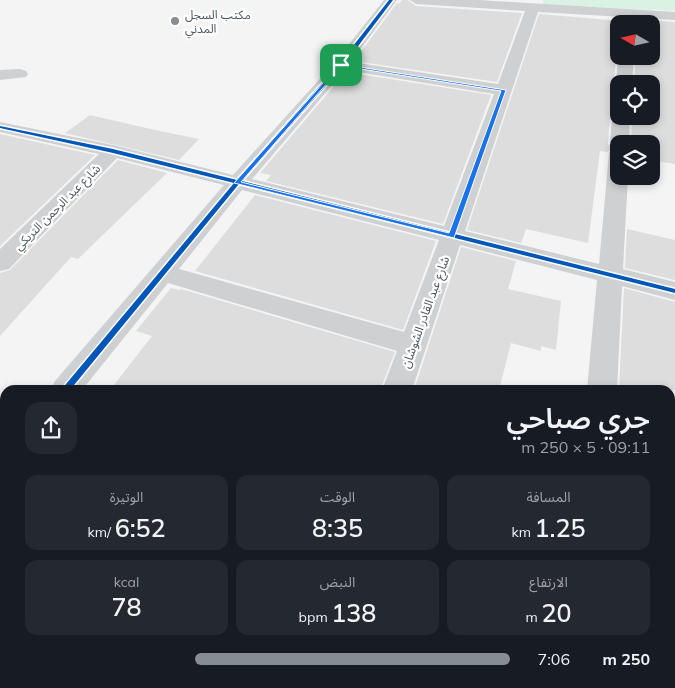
<!DOCTYPE html>
<html lang="ar">
<meta charset="utf-8">
<style>
:root{--surface:#171b24;--page:#242831;--text:#f1f3f6;--muted:#9ea1a6;--accent:#868d94}
body{margin:0;font-family:Mulish,"Noto Sans Arabic",sans-serif;background:var(--page);color:var(--text);direction:rtl;height:100vh;display:flex;flex-direction:column;font-size:19px;white-space:nowrap}
*{box-sizing:border-box;margin:0}
p{font-size:16px;color:var(--muted)}
.icon{flex:none;width:28px;height:28px;fill:none;stroke:currentColor;stroke-width:2;stroke-linecap:round;stroke-linejoin:round}
.map{position:relative;flex:1;overflow:hidden;direction:ltr}
.sheet{position:absolute;left:0px;top:385px;width:675px;height:304px;display:flex;flex-direction:column;background:var(--surface);border-radius:15px 15px 0 0;box-shadow:0 2px 8px #0003;direction:rtl}
.sheet>*{flex:none}
.needle{width:32px;rotate:279deg}
.controls{position:absolute;left:610px;top:15px;display:grid;gap:10px}
.controls a{display:grid;place-items:center;width:50px;height:50px;border-radius:10px;background:var(--surface);box-shadow:0 2px 8px #0003;font-size:25px}
.pin{position:absolute;display:grid;place-items:center;width:42px;height:42px;color:#fff;margin:-21px;border-radius:10px;box-shadow:0 2px 8px #0006}
.round{display:grid;place-items:center;flex:none;width:52px;height:52px;border-radius:15px;background:var(--page)}
.headline{display:flex;align-items:center;justify-content:space-between;height:85px;padding:0 25px}
h1{font-size:28px;font-weight:600;line-height:38px}
.metrics{display:grid;grid-template-columns:repeat(3,1fr);gap:8px;height:85px;padding:5px 25px}
.metrics div{display:grid;align-content:center;border-radius:12px;background:var(--page);text-align:center}
.metrics b{font-size:25px;font-weight:600}
.metrics small{font-size:14px;font-weight:400}
.metrics p{font-size:14px}
ul{padding:0 25px;list-style:none;font-size:16px}
li{display:grid;grid-template-columns:80px 60px 1fr;align-items:center;height:38px}
li i{height:12px;border-radius:6px;background:var(--accent)}
.map>svg:first-child{display:block}
.green{fill:#d9f2e3}
.building{fill:#ddddde}
.lines{fill:none;stroke-linecap:round;stroke-linejoin:round}
.minor{fill:#ced0d2;fill-rule:evenodd}
.cycleway-casing{stroke:#fff;stroke-width:3}
.cycleway{fill:#0057b8;fill-rule:evenodd}
.route{fill:#1a73e8;stroke:#fff;fill-rule:evenodd}
.poi-dot{fill:#868d94;stroke:#fff;stroke-width:2}
.labels{text-anchor:middle;dominant-baseline:central;stroke-width:4.5;stroke-linejoin:round;paint-order:stroke}
.far-poi-label{font-size:12px;fill:#4a5661;stroke:#fff;text-anchor:start}
.far-street-label{font-size:12px;fill:#4a5661;stroke:#fff}
</style>
<div class="map">
<svg width="675" height="688" viewBox="0 0 675 688">
<rect width="100%" height="100%" fill="#f4f4f4"/>
<path class="green" d="M543 0H675V11L543 5Z"/>
<path class="building" d="M402 0H408L416 6 522 13 497 82 354 61 397 3 399 4Z
M539 14 634 22V19L675 22V164L651 160V144H631L632 116H651V84H634L636 56H651V24H619V54L616 56 614 84 619 90V109L614 111 610 116 608 144 611 148 608 152 600 151 588 243 526 229 521 243 467 230Z
M346 72 491 95 443 224 266 181 271 175 260 173Z
M90 115 155 130 199 139 179 160 65 133Z
M0 134 95 155 0 246Z
M118 160 167 173 78 259 71 257 0 336V273L10 270Z
M255 195 436 241 403 330 195 271Z
M627 229 675 240V280L625 268Z
M461 247 516 261 508 289 561 301 556 350 541 346V351L511 343 499 390H414Z
M171 288 180 290 181 289 395 352 380 390H110L152 336 136 331Z
M624 288 675 302V390H619Z"/>
<g class="lines">
<path class="minor" d="M384 0H397L351 62 498 84 525 11 416 4 410 0H479L675 12V20L538 12 465 231 599 264 609 153 614 148 610 144 612 116 615 112 619 111V116H630L629 144H619V176H628L623 269 675 282V300L622 286 617 390H587L597 280 460 245 412 390H382L397 351 168 283 82 390H50L55 381 224 185 117 158 9 269 0 271V249L99 154 0 132V122L113 145 233 175 335 62ZM345 70 494 94 444 226 252 179ZM242 190 439 240 404 332 179 269Z
M618 56H634L632 84H619V88L616 84Z
M20 69 26 71 28 74 26 77 0 80V70Z
M5 446V480L0 482V448Z
M0 666 5 668V684H21L23 688H0Z
M271 684H313L312 688H270Z
M561 684H603V688H561Z"/>
<g class="cycleway-casing">
<path id="cycleway" d="M389 0H393L343 66 242 181 675 289V293L239 184 70 390H61L234 183 113 153 0 128V126L113 149 237 180 339 64Z"/>
</g>
<use href="#cycleway" class="cycleway"/>
</g>
<path class="route" d="M340 64 506 90 454 238 234 183ZM342 66 501 91 449 233 241 182Z"/>
<circle class="poi-dot" cx="175" cy="21" r="5"/>
<g class="labels">
<g class="far-poi-label">
<text x="185" y="14">مكتب السجل<tspan x="185" dy="14">المدني</tspan></text>
</g>
<g class="far-street-label">
<text transform="translate(57 207) rotate(-45)">شارع عبد الرحمن التريكي</text>
<text transform="translate(425 312) rotate(-70)">شارع عبد القادر الشوشان</text>
</g>
</g>
</svg>
<div class="controls">
<a><svg class="needle" viewBox="-14 -14 28 28"><path d="M0-13l5 13h-10z" fill="#e53935"/><path d="M0 13l5-13h-10z" fill="#9ea1a6"/></svg></a>
<a><svg class="icon" aria-label="locate" viewBox="0 0 24 24"><circle cx="12" cy="12" r="6"/><path d="M12 2v4M12 18v4M2 12h4M18 12h4"/></svg></a>
<a><svg class="icon" aria-label="layers" viewBox="0 0 24 24"><path d="M12 4l9 5-9 5-9-5zM3 14l9 5 9-5"/></svg></a>
</div>
<div class="pin" style="left:341px;top:65px;background:#1e9e55"><svg class="icon" aria-label="arrive" viewBox="0 0 24 24"><path d="M6 21V4h12l-3 4 3 4H6"/></svg></div>
<section class="sheet">
<div class="headline"><div><h1>جري صباحي</h1><p>09:11 · 5 × 250 m</p></div><a class="round"><svg class="icon" aria-label="share" viewBox="0 0 24 24"><path d="M12 15V3M7 8l5-5 5 5M5 13v7h14v-7"/></svg></a></div>
<div class="metrics">
<div><p>المسافة</p><b>1.25<small> km</small></b></div>
<div><p>الوقت</p><b>8:35</b></div>
<div><p>الوتيرة</p><b>6:52<small> /km</small></b></div>
</div>
<div class="metrics">
<div><p>الارتفاع</p><b>20<small> m</small></b></div>
<div><p>النبض</p><b>138<small> bpm</small></b></div>
<div><p>kcal</p><b>78</b></div>
</div>
<ul>
<li><b>250 m</b>7:06<i style="width:65%"></i></li>
</ul>
</section>
</div>
